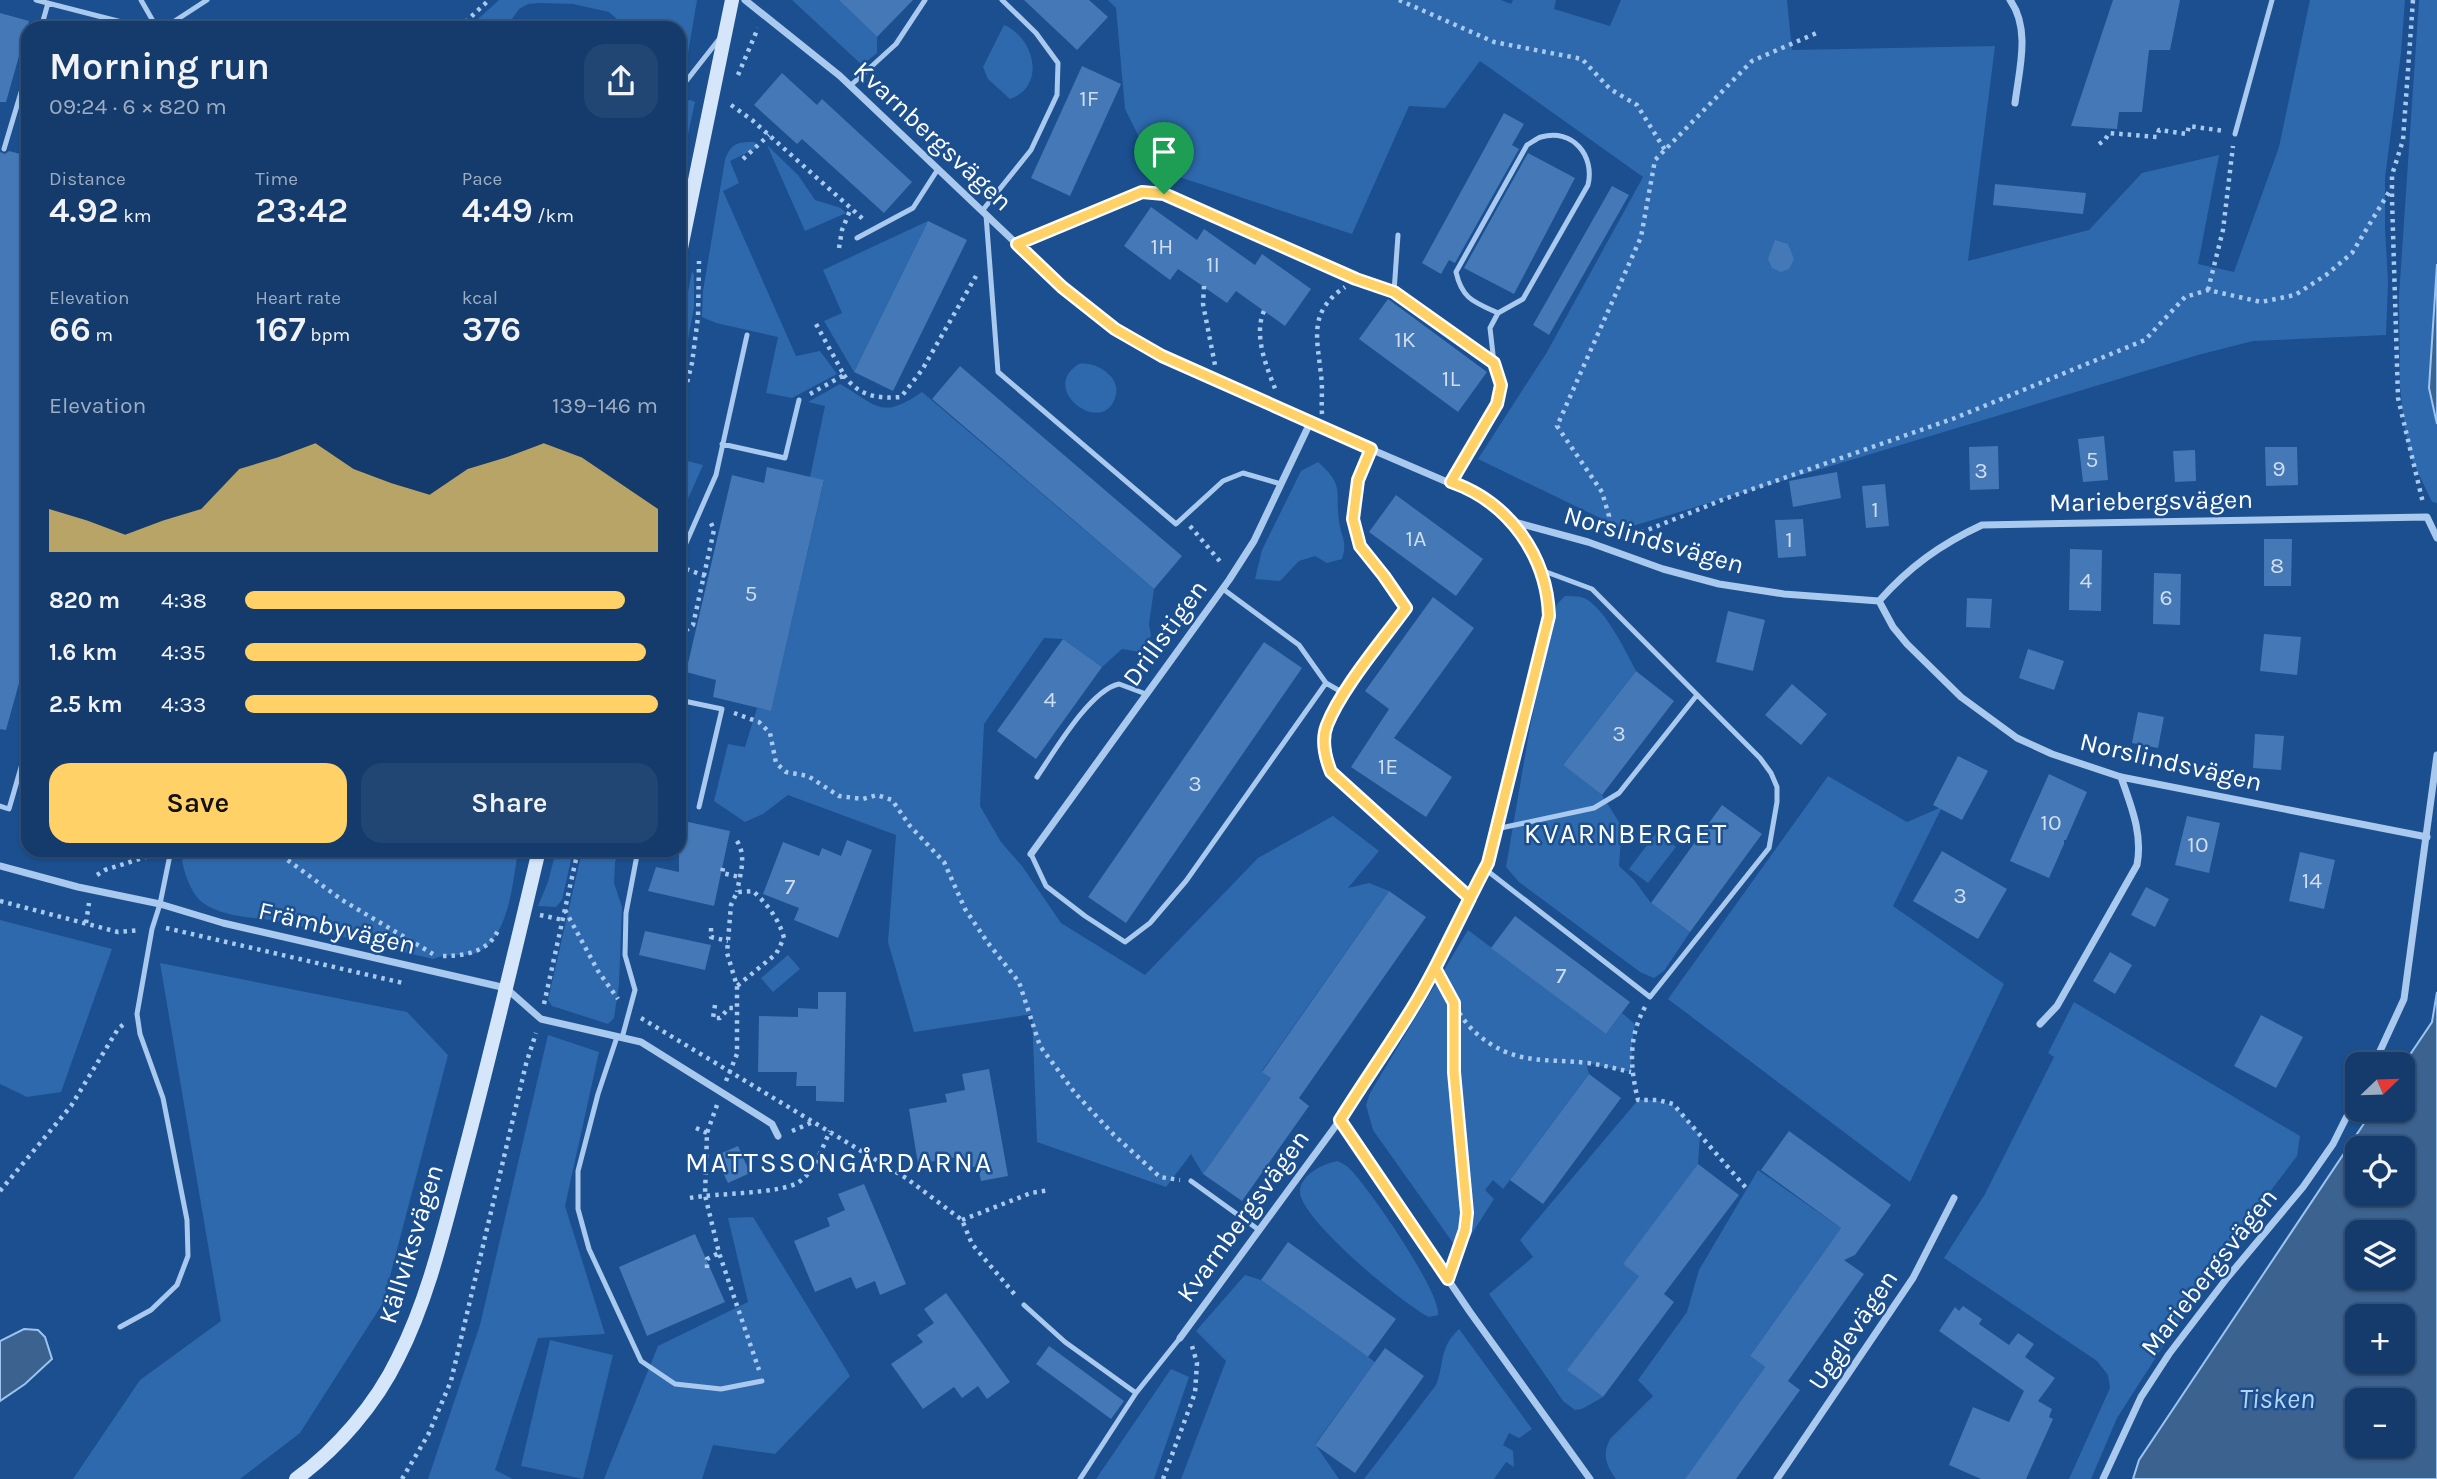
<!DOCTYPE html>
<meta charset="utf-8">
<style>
:root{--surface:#143b6b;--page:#214673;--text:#f1f3f6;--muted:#9dadc1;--line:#33557e;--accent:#ffd166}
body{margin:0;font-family:Karla,sans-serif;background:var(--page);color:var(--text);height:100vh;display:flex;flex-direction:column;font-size:26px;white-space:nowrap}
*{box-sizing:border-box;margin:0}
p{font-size:23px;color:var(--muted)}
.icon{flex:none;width:38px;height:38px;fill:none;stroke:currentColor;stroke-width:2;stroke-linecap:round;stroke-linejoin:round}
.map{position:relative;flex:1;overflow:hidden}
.side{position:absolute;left:21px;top:21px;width:665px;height:836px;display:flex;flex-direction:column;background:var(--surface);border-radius:21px;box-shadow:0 2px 5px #0004,0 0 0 2px var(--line)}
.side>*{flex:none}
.needle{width:46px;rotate:67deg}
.buttons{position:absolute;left:2345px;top:1052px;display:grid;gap:14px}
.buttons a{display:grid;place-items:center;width:70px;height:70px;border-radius:14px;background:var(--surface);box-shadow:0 2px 5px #0004,0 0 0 2px var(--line);font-size:35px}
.pin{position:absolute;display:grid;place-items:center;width:60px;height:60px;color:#fff;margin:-72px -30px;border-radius:50% 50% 50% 0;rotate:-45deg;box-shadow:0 0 7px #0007}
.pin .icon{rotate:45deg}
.round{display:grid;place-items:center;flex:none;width:74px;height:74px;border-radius:21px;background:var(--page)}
.head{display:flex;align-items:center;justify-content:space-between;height:119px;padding:0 28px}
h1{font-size:38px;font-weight:600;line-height:52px}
.stats{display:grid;grid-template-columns:repeat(3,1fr);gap:10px;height:119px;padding:7px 28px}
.stats div{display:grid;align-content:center}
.stats b{font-size:35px;font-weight:600}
.stats small{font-size:19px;font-weight:400}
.stats p{font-size:19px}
.chart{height:196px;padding:14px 28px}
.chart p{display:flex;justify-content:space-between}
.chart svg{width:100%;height:126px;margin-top:7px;fill:var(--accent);opacity:.7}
.action{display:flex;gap:14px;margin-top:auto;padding:14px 28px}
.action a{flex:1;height:80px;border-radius:21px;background:var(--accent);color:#111;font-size:28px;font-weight:600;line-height:80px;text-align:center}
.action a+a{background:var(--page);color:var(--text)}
ul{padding:0 28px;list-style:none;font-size:23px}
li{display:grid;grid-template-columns:112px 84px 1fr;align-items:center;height:52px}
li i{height:18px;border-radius:9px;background:var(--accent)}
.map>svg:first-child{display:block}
.green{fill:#2e69ad}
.water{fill:#3c6290;stroke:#9cc4f0;stroke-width:2;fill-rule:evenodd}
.building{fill:#4478b7}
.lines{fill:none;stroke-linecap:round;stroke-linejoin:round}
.path{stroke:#a9c9ee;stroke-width:4.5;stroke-dasharray:3.5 5;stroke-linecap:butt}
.lane{stroke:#a9c9ee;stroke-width:5}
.street{stroke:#a9c9ee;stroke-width:7}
.secondary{stroke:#d6e6fa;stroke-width:14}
.route-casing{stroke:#fff;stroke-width:14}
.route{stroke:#ffd166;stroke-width:9}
.labels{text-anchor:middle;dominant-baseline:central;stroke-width:5;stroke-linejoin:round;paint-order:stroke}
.number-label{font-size:23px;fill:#d0dded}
.street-label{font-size:26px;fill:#fff;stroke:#1b4f8f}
.neighbourhood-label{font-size:28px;letter-spacing:2px;fill:#fff;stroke:#1b4f8f}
.water-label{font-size:28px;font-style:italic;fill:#b5d3f5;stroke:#1b4f8f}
</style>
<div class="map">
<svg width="2437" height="1479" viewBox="0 0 2437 1479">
<rect width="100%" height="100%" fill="#1b4f8f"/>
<path class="green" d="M499 0H697L687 59 679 69V28H627L609 12 573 4 539 3 528 4 519 9 510 22 496 28H468Z
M792 0H850L845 6 877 37V53L862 65Z
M1108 0H1501L1511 4 1513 0H1556L1554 9 1610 26 1621 0H1787L1792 50 1995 46 1968 261 2089 230 2142 173 2219 155 2198 264 2234 272 2279 147 2310 0H2405L2401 53 2385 178V228L2388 282 2386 335 2253 341 2198 355 1623 529 1478 459 1547 352 1643 177 1480 61 1445 108 1409 106 1352 234 1155 169 1125 109 1116 8Z
M2419 0H2437V264L2429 388 2437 424V503L2432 502 2412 460 2405 430 2400 387 2399 296Z
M1004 25C1034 37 1047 86 1010 99L988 79 983 67Z
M691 100 695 102 679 175V102Z
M755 142 757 148 730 161 739 183 723 191 796 356 820 351 837 374 792 398 766 393 778 337 716 323 702 317 703 291 725 160C731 143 737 142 755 142Z
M767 145 798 175 815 200 841 208 846 213 805 231Z
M928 221 854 372 824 321 842 313 823 270Z
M692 271 694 275V307L680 383 679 338Z
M1079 364C1095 361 1120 376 1116 394 1107 440 1036 390 1079 364Z
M840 384C878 406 881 420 922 392L1154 589 1149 624 1151 636 1140 652 1122 649 1102 667 1063 639 1044 638 984 724 980 806 1001 842 1022 866 1061 923 1145 975 1258 858 1333 816 1379 851 1348 888 1369 883 1389 891 1262 1071 1271 1078 1203 1174 1191 1154 1166 1187 1037 1142 1032 1014 914 1032 888 942 896 835 788 795 763 814 745 822 714 801 728 744 745 747 757 708 771 710 824 481 810 477 825 406 808 402Z
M679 443 687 445 684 460 703 465 679 519Z
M1318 462C1345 486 1335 490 1339 521 1341 538 1348 541 1342 559L1327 563 1315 556 1299 561 1280 581 1255 579 1262 550 1301 471Z
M1565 596C1570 596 1576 596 1581 597 1603 603 1626 652 1636 671L1563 765 1602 795 1622 827 1619 866 1634 880 1651 903 1690 932 1664 971 1654 978 1640 972 1519 882 1506 867 1530 727 1550 632 1557 604Z
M1828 776 1907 822 1942 807 1893 906 2004 984 1910 1182 1668 999Z
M1657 832 1676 847 1648 883 1629 869Z
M182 850H518V851C513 880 509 940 476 953 463 957 445 953 433 959 384 948 336 934 287 923 261 917 226 919 203 903 191 895 180 865 182 850Z
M556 851H573L562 900 556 907 538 906 548 882Z
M582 851H619L615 862 614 883 622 907 619 984 614 1018 608 1024 552 1006 548 1000Z
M0 920 112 949 61 1092 27 1097 0 1084Z
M1468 930 1606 1034 1622 1013 1635 1024 1632 1045 1631 1072 1586 1063 1589 1074 1510 1180 1503 1189 1493 1180 1485 1190 1494 1199 1464 1246 1458 1250 1373 1130 1366 1105 1370 1093Z
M788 955 800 969 773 992 761 978Z
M160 963 407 1012 448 1055 383 1303 300 1433 240 1479H73L140 1380 221 1321Z
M2074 1002 2300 1136 2297 1156 2219 1259 2117 1418 2091 1479H2069L2110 1388 2108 1375 2097 1361 1944 1258 1985 1194 2054 1057 2048 1053Z
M548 1035 599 1052 565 1206 605 1334 538 1338 495 1470 513 1479H428L480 1325Z
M1638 1100C1677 1100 1675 1107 1700 1135L1698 1164 1639 1276 1568 1370 1603 1397 1582 1409 1575 1410 1563 1401 1489 1294 1533 1257 1520 1240Z
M1337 1161C1342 1163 1346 1165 1350 1169 1369 1188 1442 1294 1438 1315L1429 1317C1404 1305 1296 1216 1300 1190 1302 1174 1323 1164 1337 1161Z
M1758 1170 1841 1228 1750 1356 1765 1367 1688 1475 1693 1479H1616C1606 1465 1602 1455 1610 1439L1653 1396 1638 1380 1687 1312 1699 1270Z
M753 1217 850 1376 775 1454 713 1445 702 1479H604L658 1346 748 1302 728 1218Z
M1245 1275 1261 1280 1375 1362 1315 1444 1339 1479H1181L1226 1361 1196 1331Z
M1459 1329 1532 1429 1519 1438 1509 1433 1503 1445 1513 1451 1514 1467 1506 1462 1494 1479H1364L1436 1385C1445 1363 1438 1349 1459 1329Z
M550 1340 613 1355 583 1479 521 1466Z
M1171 1369 1189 1377 1154 1479H1096Z"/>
<path class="water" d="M2437 264V424L2429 388Z
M2437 992V1479H2133L2139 1460 2373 1110H2403V1065L2432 1022ZM2357 1148H2403V1194H2357ZM2357 1232H2403V1278H2357ZM2357 1316H2403V1362H2357ZM2357 1400H2403V1446H2357Z
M24 1329 38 1330 45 1337 52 1359 25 1384 0 1401V1341Z"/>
<path class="building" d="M839 0H913L877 37Z
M1024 0H1089L1108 17 1077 50Z
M2113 0H2180L2170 50H2149L2142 112H2119L2117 129 2071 126Z
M0 13 29 21 6 102H0Z
M1082 66 1121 84 1070 196 1031 178Z
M782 73 817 105 822 99 912 182 884 213 802 139 797 144 754 105Z
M1504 113 1524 124 1512 145 1519 149 1455 263 1449 260 1441 274 1422 263Z
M9 151 28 156V651L6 730 0 729V152L5 154Z
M1528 153 1575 178 1514 294 1464 268Z
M1995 184 2086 193 2083 214 1993 205Z
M1612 186 1629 195 1549 335 1533 325Z
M1151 207 1197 240 1204 229 1255 265 1262 254 1311 289 1285 326 1236 291 1227 303 1178 269 1170 280 1124 246Z
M928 221 967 240 893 391 854 372Z
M1775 240 1788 244 1794 259 1789 269 1781 272 1772 268 1768 259Z
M1388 299 1487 372 1458 412 1359 339Z
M960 366 1182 556 1154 589 932 399Z
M2104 436 2108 480 2083 482 2078 439Z
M1998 446 1999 489 1970 490 1969 447Z
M2265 447H2297L2298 485 2266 486Z
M2195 450 2196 481 2175 482 2173 451Z
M767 467 824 480 771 711 713 697 716 680 686 672 732 475 764 483Z
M1837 472 1841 498 1793 507 1789 481Z
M1885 484 1889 526 1866 528 1862 486Z
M1396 495 1483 559 1456 596 1369 532Z
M1803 519 1806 556 1778 558 1775 520Z
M2264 539H2292L2291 586H2264Z
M2070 549 2102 550 2101 611 2069 610Z
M2154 573 2181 574 2180 625 2153 624Z
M1433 597 1474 628 1394 738 1452 777 1426 817 1351 767 1389 709 1365 691Z
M1967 598 1992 599 1990 628 1966 627Z
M1728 611 1765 620 1753 671 1716 662Z
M2264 634 2301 637 2297 675 2260 671Z
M1063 639 1102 667 1036 759 997 731Z
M1264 642 1302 668 1126 923 1088 897Z
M2028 649 2064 661 2054 690 2019 678Z
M1636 671 1674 701 1602 795 1563 765Z
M1792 684 1827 714 1801 745 1765 715Z
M2138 712 2164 717 2158 748 2132 743Z
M2255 734 2284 736 2281 770 2253 768Z
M1958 756 1988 771 1962 820 1933 805Z
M2049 774 2087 792 2066 840H2064V844L2049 878 2010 861Z
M1722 805 1762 834 1690 932 1651 903Z
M2187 816 2220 823 2209 873 2175 865Z
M679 820 730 831 714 906 648 891 656 867 679 872Z
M847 840 872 850 838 938 794 920 799 908 763 894 783 842 819 856 822 848 841 856Z
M1942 851 2007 889 1978 939 1913 901Z
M2300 852 2335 860 2324 909 2289 901Z
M2146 887 2169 899 2155 927 2131 915Z
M1389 891 1426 917 1299 1098 1309 1106 1242 1201 1203 1174 1271 1078 1262 1072Z
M1515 916 1630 1002 1606 1034 1491 948Z
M645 931 711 945 705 970 639 955Z
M2110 952 2132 965 2115 994 2093 981Z
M818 992H846L844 1102 816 1101V1086H796L797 1072H758L759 1016 798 1017V1008L818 1009Z
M2261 1015 2303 1037 2276 1088 2234 1066Z
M989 1069 1008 1176 981 1181 978 1166 959 1170 956 1157 918 1164 909 1109 947 1102 945 1094 965 1090 962 1074Z
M1589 1074 1621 1098 1543 1204 1510 1180Z
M1789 1131 1891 1205 1855 1255 1844 1260 1864 1274 1788 1381 1800 1390 1736 1479H1685L1765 1367 1750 1356 1841 1228 1761 1170Z
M738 1146 750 1173 728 1183 715 1156Z
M1698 1164 1739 1195 1664 1294 1674 1302 1603 1397 1567 1370 1639 1276 1623 1264Z
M864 1184 906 1284 880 1295 875 1281 856 1289 851 1277 815 1292 794 1241 830 1226 827 1218 845 1210 838 1194Z
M695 1234 725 1302 647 1336 619 1267Z
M1288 1242 1396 1319 1368 1357 1261 1280Z
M946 1293 1010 1382 987 1399 978 1386 962 1398 954 1387 923 1409 891 1364 923 1342 917 1335 934 1323 924 1309Z
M1963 1306 1982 1319 1979 1324 2009 1345 2018 1333 2034 1344 2025 1357 2055 1378 2038 1401 2052 1409 2049 1417 2053 1419 2026 1479H1981L1949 1465 1973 1407 2009 1422 2024 1391 1939 1331 1955 1307 1959 1311Z
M1049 1346 1124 1401 1111 1419 1036 1364Z
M1385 1348 1424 1376 1355 1473 1315 1445Z"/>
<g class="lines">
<path class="path" d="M1399 0 1494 42 1582 59 1610 89 1637 105 1665 150
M2413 0 2403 140 2392 175V199L2398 398 2423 503
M459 28 489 0
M738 75 758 28
M731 105 752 120 863 219
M2099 144 2105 140 2109 133 2157 137 2159 130 2187 134 2189 126 2224 131
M743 159 769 135
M839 248 842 230 851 208
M1204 286 1203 304 1215 365
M2208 290 2223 230 2233 146
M1264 311C1253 336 1267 368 1276 391
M844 375C858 396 878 399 901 397L922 370 976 276
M810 394 844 375 816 324
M1322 414C1321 401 1323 388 1321 375 1317 337 1308 312 1345 287
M679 415 692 363 698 317 699 261
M1190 526 1223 565
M1605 533 1609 516 1602 492 1557 426 1641 237 1655 160 1752 61 1819 32
M1625 539 1727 498 1955 418 2145 340 2185 297 2208 290 2261 302 2295 295 2326 275 2352 253 2392 187
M686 569 708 577
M679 636 693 625 714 530 710 521
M1337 706C1323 731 1320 745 1331 772L1459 888
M734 713 759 722 770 733 776 763 786 772 808 776 839 796 863 799 877 795 892 800 910 826 944 862 965 909 988 943 1019 982 1040 1046 1075 1093 1114 1135 1160 1177 1180 1180
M737 841C747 857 740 874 737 892
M274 850 342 900 433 954
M723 868 722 873 740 877
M97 875 105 870 158 853
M0 901 118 932 140 930
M565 910 598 971 618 999
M540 915 563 920
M86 923 89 903
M166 928 403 983
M711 928V937L728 941
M443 956C465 956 490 952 499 928
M1443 983C1452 1000 1461 1020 1476 1033 1514 1066 1544 1058 1588 1063 1603 1065 1617 1069 1631 1072
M1454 1003V1072L1467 1213 1465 1230 1454 1262
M544 1004 578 850
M715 1005 713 1018H720L729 1008H737
M1645 1007C1628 1038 1630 1067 1638 1100H1658L1673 1104 1747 1189
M641 1018 906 1178 962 1220 972 1244 1016 1296
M726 1081 737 1054V986L727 953 731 905 737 892 753 891C767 904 779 919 784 938L776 954 737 986
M717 1105 707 1133 705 1195 719 1253 759 1370
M696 1128 707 1133
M792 1131 813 1122
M0 1191 71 1106 118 1029 125 1023
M690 1198C715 1193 781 1194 799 1182 815 1171 822 1148 830 1131
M962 1220 1031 1193 1050 1190
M707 1268V1259L719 1253
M402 1479 428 1435 451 1381 526 1064 536 1033
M1163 1479 1195 1393 1197 1363 1192 1346"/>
<path class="lane" d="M36 0 145 28
M141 0 157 28
M41 28 48 3
M164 28 207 0
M850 86 896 44 925 0
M679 87 687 80 720 38
M2235 134 2272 0
M4 149 28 69
M982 211 1031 150 1057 95 1058 63 1036 33 1002 0
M986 215 998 372 1176 524 1223 481 1243 473 1281 484
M857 238 913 208 938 169
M1017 244 1142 192 1164 194 1356 279 1394 292 1494 363 1501 385 1497 404 1451 482
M1394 292 1398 235
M1494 363 1490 328 1498 313 1523 299 1588 185C1595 156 1573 128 1541 137 1537 138 1531 143 1527 145L1456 272C1462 299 1474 302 1498 313
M722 444 785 458 799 400
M679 559 716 475 747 335
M1326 683 1345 694 1406 608 1384 576 1360 546 1353 519 1358 480 1371 449
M679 700 722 709 699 807
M1037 777C1054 752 1090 690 1119 684L1146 694
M0 806 9 809 28 743
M1496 829 1594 808 1619 793 1697 695
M1031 854 1046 886 1085 916 1125 942 1150 923 1186 881 1326 683 1299 645 1223 589
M1485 869 1650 997 1769 848 1777 802V787L1771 773 1760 758 1592 589 1541 570
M617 1037 598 1094 578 1171V1209L589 1249 641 1361 675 1384 721 1389 762 1381
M622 1038 635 990 625 955 626 913 638 850
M1191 1181 1259 1230
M1024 1305 1065 1342 1136 1393
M120 1327 151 1310 177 1285 188 1256 187 1220 163 1098 140 1034 137 1014 152 929 160 904 171 850
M1080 1479 1136 1393 1180 1338"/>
<path class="street" d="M745 0 840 76 1062 287 1115 329 1162 356 1282 411 1482 497 1513 522 1530 547 1548 591 1549 616 1488 863 1443 954 1416 1002 1340 1120 1180 1338
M2010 0C2031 29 2019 70 2015 103
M1514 522 1588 542 1663 569 1719 584 1784 594 1879 601 1893 627 1907 644 1961 697 2017 738 2052 754 2121 777 2427 837
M1879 601C1909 567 1941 544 1982 525L2427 517 2437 538
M1031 854 1229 580 1254 541 1310 423
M0 866 78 887 160 904 223 923 506 988 541 1019 641 1042 772 1124 778 1136
M2040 1024 2057 1006 2137 865C2143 834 2131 806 2121 777
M2374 1064 2404 999 2437 755
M1340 1120 1470 1312 1590 1479
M1777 1479 1913 1278 1954 1198
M2103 1479 2141 1397 2169 1354 2227 1278 2303 1187 2333 1144 2357 1096"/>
<path class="secondary" d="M679 258 732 0
M296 1479C337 1449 376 1404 398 1358 428 1299 444 1230 461 1166 489 1061 514 956 539 850"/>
</g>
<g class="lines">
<g class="route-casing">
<path id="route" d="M1164 194 1356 279 1394 292 1494 363 1501 385 1497 404 1451 482C1509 502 1547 556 1549 616L1488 863C1463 909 1443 957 1416 1002 1392 1042 1365 1080 1340 1120L1448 1279 1465 1230 1467 1213 1454 1072V1003L1435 968 1470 898 1331 772C1325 757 1321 740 1327 725 1341 689 1382 641 1406 608L1384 576 1360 546 1353 519 1358 480 1371 449 1162 356 1115 329 1062 287 1017 244 1142 192 1164 194"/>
</g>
<use href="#route" class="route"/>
</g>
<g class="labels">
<g class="number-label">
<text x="1089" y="98">1F</text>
<text x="1162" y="246">1H</text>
<text x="1213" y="264">1I</text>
<text x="1405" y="339">1K</text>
<text x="1451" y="378">1L</text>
<text x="2092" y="459">5</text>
<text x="2279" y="468">9</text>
<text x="1981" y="470">3</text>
<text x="1875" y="509">1</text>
<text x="1416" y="538">1A</text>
<text x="1789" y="539">1</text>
<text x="2277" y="565">8</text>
<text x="2086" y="580">4</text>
<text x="751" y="593">5</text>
<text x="2166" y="597">6</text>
<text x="1050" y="699">4</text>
<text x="1619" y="733">3</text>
<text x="1388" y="766">1E</text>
<text x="1195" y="783">3</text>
<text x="2051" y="822">10</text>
<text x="2198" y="844">10</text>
<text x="2312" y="880">14</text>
<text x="790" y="886">7</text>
<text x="1960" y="895">3</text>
<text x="1561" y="975">7</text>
</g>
<g class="street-label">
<text transform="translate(933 136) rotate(43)">Kvarnbergsvägen</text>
<text transform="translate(2151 501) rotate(-1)">Mariebergsvägen</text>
<text transform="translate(1654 540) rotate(16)">Norslindsvägen</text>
<text transform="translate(1165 633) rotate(-54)">Drillstigen</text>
<text transform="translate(2171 762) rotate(13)">Norslindsvägen</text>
<text transform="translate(337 928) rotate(13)">Främbyvägen</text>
<text transform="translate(1243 1216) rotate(-54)">Kvarnbergsvägen</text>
<text transform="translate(411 1244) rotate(-73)">Källviksvägen</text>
<text transform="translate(2209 1272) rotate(-52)">Mariebergsvägen</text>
<text transform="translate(1853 1330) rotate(-56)">Ugglevägen</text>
</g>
<g class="neighbourhood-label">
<text x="1626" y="833">KVARNBERGET</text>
<text x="839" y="1162">MATTSSONGÅRDARNA</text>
</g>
<g class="water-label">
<text x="2277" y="1398">Tisken</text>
</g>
</g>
</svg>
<div class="buttons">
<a><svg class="needle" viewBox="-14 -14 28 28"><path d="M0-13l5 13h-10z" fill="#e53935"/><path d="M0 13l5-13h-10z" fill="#9dadc1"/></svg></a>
<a><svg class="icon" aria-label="locate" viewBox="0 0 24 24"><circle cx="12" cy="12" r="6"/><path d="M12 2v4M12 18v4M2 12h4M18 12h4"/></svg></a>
<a><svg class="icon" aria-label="layers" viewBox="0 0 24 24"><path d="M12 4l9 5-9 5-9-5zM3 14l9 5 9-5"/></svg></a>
<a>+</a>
<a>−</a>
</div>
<div class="pin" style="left:1164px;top:194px;background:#1e9e55"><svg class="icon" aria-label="arrive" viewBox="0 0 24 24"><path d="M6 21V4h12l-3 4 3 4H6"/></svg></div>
<section class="side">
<div class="head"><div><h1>Morning run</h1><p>09:24 · 6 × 820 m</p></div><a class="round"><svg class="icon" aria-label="share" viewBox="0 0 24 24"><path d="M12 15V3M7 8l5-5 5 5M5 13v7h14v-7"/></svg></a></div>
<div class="stats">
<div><p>Distance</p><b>4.92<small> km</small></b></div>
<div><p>Time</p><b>23:42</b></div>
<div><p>Pace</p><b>4:49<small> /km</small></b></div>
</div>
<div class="stats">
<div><p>Elevation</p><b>66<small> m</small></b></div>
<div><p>Heart rate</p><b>167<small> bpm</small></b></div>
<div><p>kcal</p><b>376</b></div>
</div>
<div class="chart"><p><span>Elevation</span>139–146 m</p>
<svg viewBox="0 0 160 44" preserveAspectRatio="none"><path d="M0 44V29L10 33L20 38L30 33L40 29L50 15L60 11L70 6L80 15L90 20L100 24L110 15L120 11L130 6L140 11L150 20L160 29V44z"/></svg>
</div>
<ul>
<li><b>820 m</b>4:38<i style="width:92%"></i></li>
<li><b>1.6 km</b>4:35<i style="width:97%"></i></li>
<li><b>2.5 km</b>4:33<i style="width:100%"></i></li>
</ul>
<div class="action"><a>Save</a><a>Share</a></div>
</section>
</div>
